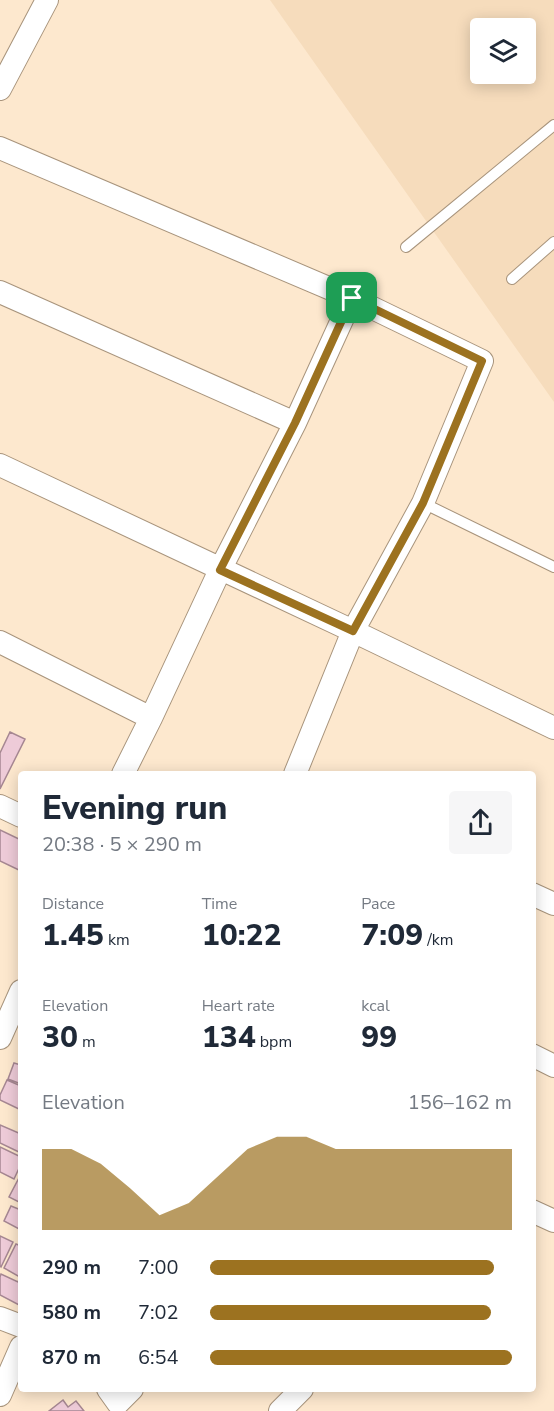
<!DOCTYPE html>
<meta charset="utf-8">
<style>
:root{--surface:#fff;--page:#f6f6f7;--text:#1f2937;--muted:#747a83;--accent:#9c7220}
body{margin:0;font-family:"Nunito Sans",sans-serif;background:var(--page);color:var(--text);height:100vh;display:flex;flex-direction:column;font-size:22px;white-space:nowrap}
*{box-sizing:border-box;margin:0}
p{font-size:20px;color:var(--muted)}
.icon{flex:none;width:33px;height:33px;fill:none;stroke:currentColor;stroke-width:2;stroke-linecap:round;stroke-linejoin:round}
.map{position:relative;flex:1;overflow:hidden}
.panel{position:absolute;left:18px;top:771px;width:518px;height:621px;display:flex;flex-direction:column;background:var(--surface);border-radius:6px;box-shadow:0 3px 15px #0003}
.panel>*{flex:none}
.fabs{position:absolute;left:470px;top:18px;display:grid;gap:12px}
.fabs a{display:grid;place-items:center;width:66px;height:66px;border-radius:6px;background:var(--surface);box-shadow:0 3px 15px #0003;font-size:30px}
.pin{position:absolute;display:grid;place-items:center;width:51px;height:51px;color:#fff;margin:-26px;border-radius:12px;box-shadow:0 3px 9px #0006}
.round{display:grid;place-items:center;flex:none;width:63px;height:63px;border-radius:6px;background:var(--page)}
.summary{display:flex;align-items:center;justify-content:space-between;height:102px;padding:0 24px}
h1{font-size:33px;font-weight:800;line-height:45px}
.figures{display:grid;grid-template-columns:repeat(3,1fr);gap:9px;height:102px;padding:6px 24px}
.figures div{display:grid;align-content:center}
.figures b{font-size:30px;font-weight:800}
.figures small{font-size:16px;font-weight:400}
.figures p{font-size:16px}
.chart{height:168px;padding:12px 24px}
.chart p{display:flex;justify-content:space-between}
.chart svg{width:100%;height:108px;margin-top:6px;fill:var(--accent);opacity:.7}
ul{padding:0 24px;list-style:none;font-size:20px}
li{display:grid;grid-template-columns:96px 72px 1fr;align-items:center;height:45px}
li i{height:15px;border-radius:8px;background:var(--accent)}
.map>svg:first-child{display:block}
.built{fill:#f6dcbc;fill-rule:evenodd}
.building{fill:#eecbd8;stroke:#a68792;stroke-width:1.5}
.lines{fill:none;stroke-linecap:round;stroke-linejoin:round}
.lane-casing{stroke:#a8947c;stroke-width:12}
.street-casing{stroke:#a8947c;stroke-width:24}
.lane{stroke:#fff;stroke-width:10}
.street{stroke:#fff;stroke-width:22}
.route-casing{stroke:#fff;stroke-width:12}
.route{stroke:#9c7220;stroke-width:8}
</style>
<div class="map">
<svg width="554" height="1411" viewBox="0 0 554 1411">
<rect width="100%" height="100%" fill="#fde8ce"/>
<path class="built" d="M270 0H554V402ZM480 28H525V74H480Z"/>
<path class="building" d="M10 732 25 739 0 789V753Z
M0 830 21 840V871L0 861Z
M14 1063 21 1065V1084L8 1079Z
M7 1080 21 1086V1110L0 1100V1095Z
M0 1125 21 1134V1153L0 1143Z
M0 1147 21 1157V1164L14 1179 0 1172Z
M21 1174V1203L9 1197Z
M11 1206 21 1210V1230L4 1221Z
M0 1236 13 1242 1 1267 0 1266Z
M16 1244 21 1246V1306L0 1295V1277L1 1274 18 1282 20 1277 4 1268Z
M63 1400 68 1407 76 1401 84 1411H49Z"/>
<g class="lines">
<g class="lane-casing">
<path id="lane" d="M406 247 554 125
M512 279 554 242
M423 503 554 567"/>
</g>
<g class="street-casing">
<path id="street" d="M0 89 47 0
M0 148 352 298 482 361 423 503 353 631 295 774
M0 292 295 423
M0 465 353 631 554 728
M0 642 151 718
M123 774 151 718 220 570 295 423 352 298
M0 806 21 816
M532 894 554 904
M0 1038 21 991
M532 1055 554 1066
M532 1211 554 1221
M0 1318 21 1326
M108 1389 118 1403 132 1389
M0 1395 21 1347
M280 1411 302 1389"/>
</g>
<use href="#lane" class="lane"/>
<use href="#street" class="street"/>
</g>
<g class="lines">
<g class="route-casing">
<path id="route" d="M352 298 482 361 423 503 353 631 220 570 295 423Z"/>
</g>
<use href="#route" class="route"/>
</g>
</svg>
<div class="fabs">
<a><svg class="icon" aria-label="layers" viewBox="0 0 24 24"><path d="M12 4l9 5-9 5-9-5zM3 14l9 5 9-5"/></svg></a>
</div>
<div class="pin" style="left:352px;top:298px;background:#1e9e55"><svg class="icon" aria-label="arrive" viewBox="0 0 24 24"><path d="M6 21V4h12l-3 4 3 4H6"/></svg></div>
<section class="panel">
<div class="summary"><div><h1>Evening run</h1><p>20:38 · 5 × 290 m</p></div><a class="round"><svg class="icon" aria-label="share" viewBox="0 0 24 24"><path d="M12 15V3M7 8l5-5 5 5M5 13v7h14v-7"/></svg></a></div>
<div class="figures">
<div><p>Distance</p><b>1.45<small> km</small></b></div>
<div><p>Time</p><b>10:22</b></div>
<div><p>Pace</p><b>7:09<small> /km</small></b></div>
</div>
<div class="figures">
<div><p>Elevation</p><b>30<small> m</small></b></div>
<div><p>Heart rate</p><b>134<small> bpm</small></b></div>
<div><p>kcal</p><b>99</b></div>
</div>
<div class="chart"><p><span>Elevation</span>156–162 m</p>
<svg viewBox="0 0 160 44" preserveAspectRatio="none"><path d="M0 44V11L10 11L20 17L30 27L40 38L50 33L60 22L70 11L80 6L90 6L100 11L110 11L120 11L130 11L140 11L150 11L160 11V44z"/></svg>
</div>
<ul>
<li><b>290 m</b>7:00<i style="width:94%"></i></li>
<li><b>580 m</b>7:02<i style="width:93%"></i></li>
<li><b>870 m</b>6:54<i style="width:100%"></i></li>
</ul>
</section>
</div>
